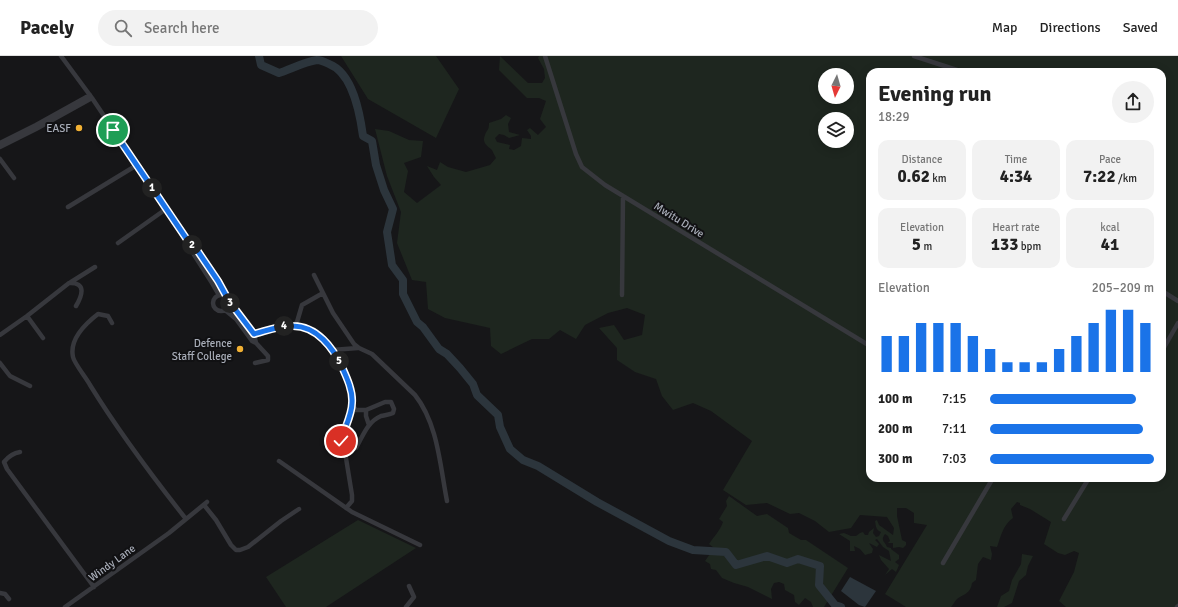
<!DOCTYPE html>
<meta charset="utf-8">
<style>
:root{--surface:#fff;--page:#f2f2f2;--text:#222;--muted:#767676;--line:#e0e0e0;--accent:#1a73e8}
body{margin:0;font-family:Signika,sans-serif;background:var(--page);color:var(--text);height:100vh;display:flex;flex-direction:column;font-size:15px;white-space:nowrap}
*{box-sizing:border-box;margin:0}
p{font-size:13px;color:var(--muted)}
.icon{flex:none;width:22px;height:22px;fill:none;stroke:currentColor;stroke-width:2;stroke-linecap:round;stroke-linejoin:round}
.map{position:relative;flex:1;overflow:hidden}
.drawer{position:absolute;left:866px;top:12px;width:300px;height:414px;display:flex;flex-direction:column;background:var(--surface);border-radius:12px;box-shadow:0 2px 10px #0003}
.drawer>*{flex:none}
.needle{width:26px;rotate:185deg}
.fabs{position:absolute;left:818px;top:12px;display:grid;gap:8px}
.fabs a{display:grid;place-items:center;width:36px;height:36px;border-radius:50%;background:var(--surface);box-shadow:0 2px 10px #0003;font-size:20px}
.pin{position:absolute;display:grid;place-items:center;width:34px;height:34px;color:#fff;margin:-17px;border:2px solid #fff;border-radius:50%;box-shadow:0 1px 4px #0007}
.km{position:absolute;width:20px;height:20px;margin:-10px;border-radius:50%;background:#222;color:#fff;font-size:11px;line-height:20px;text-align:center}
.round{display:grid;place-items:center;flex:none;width:42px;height:42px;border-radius:21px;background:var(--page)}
.summary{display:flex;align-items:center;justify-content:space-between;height:68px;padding:0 12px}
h1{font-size:22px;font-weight:800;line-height:30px}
.metrics{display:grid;grid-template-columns:repeat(3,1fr);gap:6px;height:68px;padding:4px 12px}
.metrics div{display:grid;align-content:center;border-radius:10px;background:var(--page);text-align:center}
.metrics b{font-size:17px;font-weight:800}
.metrics small{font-size:11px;font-weight:400}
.metrics p{font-size:11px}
.chart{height:112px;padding:8px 12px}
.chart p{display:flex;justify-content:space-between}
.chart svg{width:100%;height:72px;margin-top:4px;stroke:var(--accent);stroke-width:6}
ul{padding:0 12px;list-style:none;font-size:13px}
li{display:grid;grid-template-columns:64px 48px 1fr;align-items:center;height:30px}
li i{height:10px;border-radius:5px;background:var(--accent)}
header{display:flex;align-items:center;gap:24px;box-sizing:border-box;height:56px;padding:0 20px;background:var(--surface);border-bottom:1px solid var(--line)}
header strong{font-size:19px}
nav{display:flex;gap:22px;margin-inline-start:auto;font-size:14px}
.search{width:280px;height:36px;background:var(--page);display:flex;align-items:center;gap:10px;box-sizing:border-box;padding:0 14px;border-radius:22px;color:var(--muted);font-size:15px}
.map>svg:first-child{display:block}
.green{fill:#1e261f;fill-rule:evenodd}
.water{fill:#2c353c}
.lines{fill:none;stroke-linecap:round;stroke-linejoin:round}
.river{stroke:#2c353c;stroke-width:8}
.minor{stroke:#37383d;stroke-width:4.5}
.route-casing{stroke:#fff;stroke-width:8}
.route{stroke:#1a73e8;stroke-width:5}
.poi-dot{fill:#f2b134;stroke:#111113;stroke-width:1.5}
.labels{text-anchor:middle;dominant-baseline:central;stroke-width:4;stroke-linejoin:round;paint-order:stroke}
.poi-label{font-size:11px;fill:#a8adb8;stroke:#111113;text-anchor:end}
.street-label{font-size:11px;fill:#a8adb8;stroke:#111113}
</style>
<header>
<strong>Pacely</strong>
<div class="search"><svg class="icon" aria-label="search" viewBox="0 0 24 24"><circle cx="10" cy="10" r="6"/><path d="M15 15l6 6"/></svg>Search here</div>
<nav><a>Map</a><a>Directions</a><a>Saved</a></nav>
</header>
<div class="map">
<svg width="1178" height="551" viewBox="0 0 1178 551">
<rect width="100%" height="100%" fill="#161618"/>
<path class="green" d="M341 0H436L459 33 436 82 368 43Z
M500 0 528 27H542L545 22 544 13 538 2 539 0H1178V551H1066L1059 545 1074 516 1079 497 1074 495 1065 499 1058 497 1044 488 1051 466 1030 453 1020 449V447L1017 446 1011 453 1013 462C1003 469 1001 480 997 491L990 490 992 498 991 504 983 501 978 508 976 524 972 527C971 537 964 538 957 543 955 545 953 549 951 551H906L885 538 927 469 914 467V457L906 452H897V460L902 484 906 486V489L903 492 899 491 893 492V487H888L890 485 888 480 885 478C880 485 885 485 887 491L891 492V493L899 499V503L895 506 899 509 896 516 892 513 885 519 889 513 881 504 879 499 891 505 889 495 883 491 877 483 875 484 879 488 877 491 869 487 873 493 872 497 865 499 860 493 854 490 855 495H850V485L839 478 844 477 851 480H856L860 477 863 476 865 479H868L869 476 874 472 873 477 876 481 879 480 881 476C876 474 876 471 875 465L877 464 879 469 893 479 894 472 887 461 860 459 851 472 829 476 815 465 799 457 790 458 767 447 746 449 723 434 752 385 711 355 693 347 673 354 662 340 656 323 635 316 617 304V292L599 272 614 269 624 284 642 279 645 259 627 252 608 257 585 269 576 283 560 274 549 283H532L501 298 491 290 490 272 445 262 428 253 426 226 412 224 397 187 401 156 387 120 375 73 389 75 409 84 423 85 421 101 404 107 408 115 404 136 417 147 441 129 434 121 427 110 437 114 440 106 448 111 466 116 490 109 496 102C494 99 493 95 491 93 486 89 482 86 485 79 487 73 489 75 489 67L501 63 506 59 511 62 508 68 509 76 520 79 509 82 504 79 499 78 495 82 497 86 510 89 509 93 514 94 521 90 522 82 531 83V80L527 74 530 72 538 79 546 71 540 63 546 45 539 42H527L499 14ZM870 16H1162V422H870ZM825 19H847V41H825ZM825 63H847V85H825Z
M729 440 757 460 767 458 788 472 789 477 801 484H806L848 512 824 551H813L811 546 805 542 799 549 795 546 794 539 785 534 784 528 779 526 774 527 771 533 772 543 748 531 734 527 722 522 716 514 711 513 710 508 705 505 714 492 709 488C714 480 720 475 723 466L719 463 727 450 726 445Z
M358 464 416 492 326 551H286L266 521Z
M1022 498 1033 500 1028 510 1026 519 1019 525 1012 547 1004 551H997L1001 540 1009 535 1012 524 1021 508Z"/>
<path class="water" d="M850 521 876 535 865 551 859 549 841 535Z"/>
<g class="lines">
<path class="river" d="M259 0 261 9 279 17C291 13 304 6 317 4 321 4 325 6 329 8 353 17 360 58 363 80L372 85 376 109 384 134 393 153 387 176 392 209 403 224V238L417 266 423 271 439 293 447 298 460 312 473 328 477 339 498 359 500 371 510 393 523 404 538 410 597 446 669 485 693 494 726 496 736 509 767 500 787 507 798 503 820 510 819 529 835 549 841 551"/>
<path class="minor" d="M61 0 92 42 190 188 195 191 218 225 226 241
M545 0 576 98 582 111 605 129 870 290
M914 0 963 16
M0 87 36 69 90 39
M0 91 36 73 92 42
M0 103 14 122
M68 151 137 109
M118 187 166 153
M190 188 191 194 212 227 219 239
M314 219 333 257 354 288 359 292 372 298 415 339C438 368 440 410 447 445
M71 226 95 211
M1162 235 1178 245
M213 247a8 8 0 1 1 16 0a8 8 0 1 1-16 0Z
M622 239 623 140
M229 245 254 278 256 287
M225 254 236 263 252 285 256 287 268 300V304L255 307
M27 260 43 282
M112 267 108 260 98 258C85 268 69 283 73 301 74 307 87 323 90 329 119 376 152 420 186 463
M294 269 297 266 302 249 323 237
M254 278C266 275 280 270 293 270 318 269 334 293 343 314 348 324 354 337 352 349 350 364 341 377 341 393L345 396 356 392C363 380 367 366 381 360 385 359 389 359 393 357L394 353 391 346H385L366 354V360L369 369
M0 279 27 260 69 227C87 226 82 240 76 250
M332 294 358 292
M1162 295 1178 267
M0 307 10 320 30 330
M352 349 356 354H366
M20 396C13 397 8 401 4 406L7 413 94 531
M345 396 352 439V445L346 452
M279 405 352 456 420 489
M204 449 216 464 231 489 236 494H240L248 491 281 465 299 453
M1064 463 1089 422
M943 507 993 422
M0 537 5 538 9 543
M65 551 169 477 207 446
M406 551 414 541 409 530
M1177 551 1178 550"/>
</g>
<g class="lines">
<g class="route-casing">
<path id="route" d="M113 74 190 188 195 191 218 225 229 245 254 278C266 275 280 269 293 270 317 270 333 292 342 311 347 322 353 335 352 347 352 359 344 373 341 385"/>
</g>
<use href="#route" class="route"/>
</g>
<g class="poi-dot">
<circle cx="79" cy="72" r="4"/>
<circle cx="240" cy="293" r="4"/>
</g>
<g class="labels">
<g class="poi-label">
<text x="71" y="72">EASF</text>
<text x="232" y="287">Defence<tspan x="232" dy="13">Staff College</tspan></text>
</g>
<g class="street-label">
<text transform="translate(679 164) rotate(32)">Mwitu Drive</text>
<text transform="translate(112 507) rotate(-36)">Windy Lane</text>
</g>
</g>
</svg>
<div class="fabs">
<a><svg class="needle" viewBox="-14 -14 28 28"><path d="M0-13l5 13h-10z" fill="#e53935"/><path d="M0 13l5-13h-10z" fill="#767676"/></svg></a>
<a><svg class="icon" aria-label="layers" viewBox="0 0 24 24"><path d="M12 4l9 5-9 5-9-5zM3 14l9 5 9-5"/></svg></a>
</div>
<div class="pin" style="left:113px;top:74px;background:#1e9e55"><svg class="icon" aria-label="arrive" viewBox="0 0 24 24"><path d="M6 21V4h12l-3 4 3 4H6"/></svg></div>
<div class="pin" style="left:341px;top:385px;background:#d93025"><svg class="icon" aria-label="check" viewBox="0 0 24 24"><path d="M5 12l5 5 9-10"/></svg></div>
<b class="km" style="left:152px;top:132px">1</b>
<b class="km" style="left:192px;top:189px">2</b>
<b class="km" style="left:230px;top:247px">3</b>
<b class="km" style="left:284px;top:270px">4</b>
<b class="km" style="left:339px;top:305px">5</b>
<section class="drawer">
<div class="summary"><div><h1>Evening run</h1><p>18:29</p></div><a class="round"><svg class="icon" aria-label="share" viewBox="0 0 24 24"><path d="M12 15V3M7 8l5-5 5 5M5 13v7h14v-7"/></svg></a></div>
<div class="metrics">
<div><p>Distance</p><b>0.62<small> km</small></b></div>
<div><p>Time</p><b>4:34</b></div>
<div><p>Pace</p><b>7:22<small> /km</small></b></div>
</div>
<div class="metrics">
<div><p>Elevation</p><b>5<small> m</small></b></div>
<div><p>Heart rate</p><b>133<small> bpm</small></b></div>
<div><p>kcal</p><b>41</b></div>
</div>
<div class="chart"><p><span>Elevation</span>205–209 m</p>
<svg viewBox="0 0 160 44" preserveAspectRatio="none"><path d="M5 44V22M15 44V22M25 44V14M35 44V14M45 44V14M55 44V22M65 44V30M75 44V38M85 44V38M95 44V38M105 44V30M115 44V22M125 44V14M135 44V6M145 44V6M155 44V14"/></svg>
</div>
<ul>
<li><b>100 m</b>7:15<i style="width:89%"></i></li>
<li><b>200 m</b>7:11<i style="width:93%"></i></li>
<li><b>300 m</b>7:03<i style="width:100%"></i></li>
</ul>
</section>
</div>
